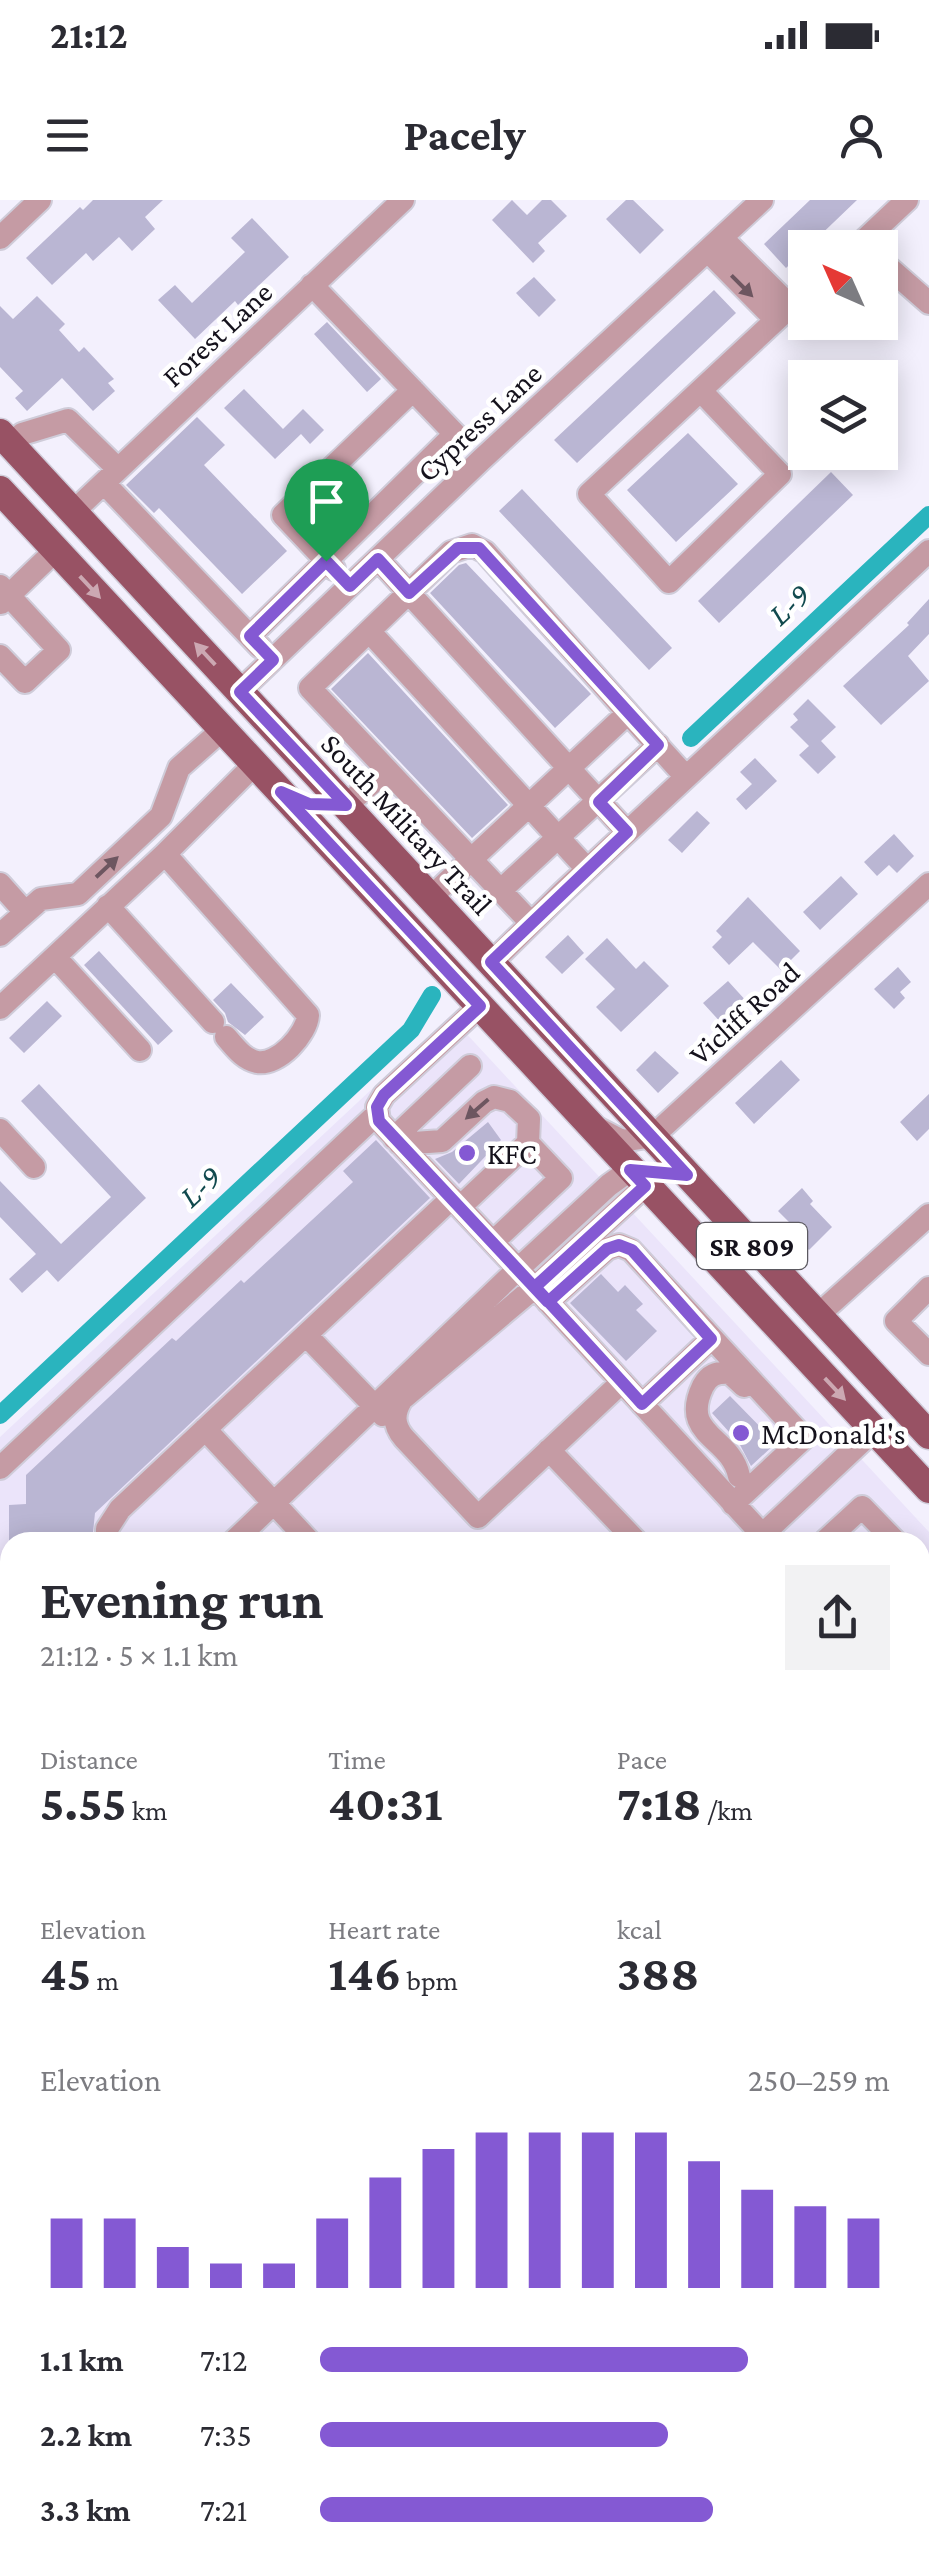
<!DOCTYPE html>
<meta charset="utf-8">
<style>
:root{--surface:#fff;--page:#f2f2f3;--text:#2b2b33;--muted:#7c7c81;--accent:#8459d3}
body{margin:0;font-family:"Crimson Pro",serif;background:var(--page);color:var(--text);height:100vh;display:flex;flex-direction:column;font-size:38px;white-space:nowrap}
*{box-sizing:border-box;margin:0}
p{font-size:32px;color:var(--muted)}
.icon{flex:none;width:55px;height:55px;fill:none;stroke:currentColor;stroke-width:2;stroke-linecap:round;stroke-linejoin:round}
.map{position:relative;flex:1;overflow:hidden}
.side{position:absolute;left:0px;top:1332px;width:930px;height:1038px;display:flex;flex-direction:column;background:var(--surface);border-radius:30px 30px 0 0;box-shadow:0 5px 25px #0003}
.side>*{flex:none}
.needle{width:65px;rotate:315deg}
.tools{position:absolute;left:788px;top:30px;display:grid;gap:20px}
.tools a{display:grid;place-items:center;width:110px;height:110px;border-radius:0px;background:var(--surface);box-shadow:0 5px 25px #0003;font-size:50px}
.pin{position:absolute;display:grid;place-items:center;width:85px;height:85px;color:#fff;margin:-102px -42px;border-radius:50% 50% 50% 0;rotate:-45deg;box-shadow:0 0 10px #0007}
.pin .icon{rotate:45deg}
.round{display:grid;place-items:center;flex:none;width:105px;height:105px;border-radius:0px;background:var(--page)}
.overview{display:flex;align-items:center;justify-content:space-between;height:170px;padding:0 40px}
h1{font-size:55px;font-weight:700;line-height:75px}
.metrics{display:grid;grid-template-columns:repeat(3,1fr);gap:15px;height:170px;padding:10px 40px}
.metrics div{display:grid;align-content:center}
.metrics b{font-size:50px;font-weight:700}
.metrics small{font-size:28px;font-weight:400}
.metrics p{font-size:28px}
.chart{height:280px;padding:20px 40px}
.chart p{display:flex;justify-content:space-between}
.chart svg{width:100%;height:180px;margin-top:10px;stroke:var(--accent);stroke-width:6}
ul{padding:0 40px;list-style:none;font-size:32px}
li{display:grid;grid-template-columns:160px 120px 1fr;align-items:center;height:75px}
li i{height:25px;border-radius:12px;background:var(--accent)}
.status{display:flex;justify-content:space-between;align-items:center;height:70px;padding:0 50px;background:var(--surface);direction:ltr}
.status svg{height:28px;fill:currentColor}
header{display:flex;justify-content:space-between;align-items:center;height:130px;padding:0 40px;background:var(--surface);font-size:45px;font-weight:700}
.map>svg:first-child{display:block}
.commercial{fill:#ebe4fa}
.lines{fill:none;stroke-linecap:round;stroke-linejoin:round}
.canal{stroke:#2ab4be;stroke-width:18}
.building{fill:#bab6d3}
.minor-casing{stroke:#cfccd9;stroke-width:26}
.major-casing{stroke:#cfccd9;stroke-width:31}
.path{stroke:#a5a2ae;stroke-width:2.5;stroke-dasharray:5 5;stroke-linecap:butt}
.minor{stroke:#c59ba4;stroke-width:22}
.major{stroke:#985264;stroke-width:28}
.oneway{fill:#6d5660}
.oneway2{fill:#cca8b2}
.route-casing{stroke:#fff;stroke-width:20}
.route{stroke:#8459d3;stroke-width:12}
.poi-dot{fill:#8459d3;stroke:#fff;stroke-width:4}
.labels{text-anchor:middle;dominant-baseline:central;stroke-width:9;stroke-linejoin:round;paint-order:stroke}
.shield{fill:#fff;stroke:#5b5960;stroke-width:2.5}
.shield-label{font-size:28px;font-weight:bold;fill:#15121c}
.street-label{font-size:30px;fill:#15121c;stroke:#fff}
.poi-label{font-size:30px;fill:#15121c;stroke:#fff;text-anchor:start}
.water-label{font-size:32px;font-style:italic;fill:#114a4e;stroke:#fff}
</style>
<div class="status"><b>21:12</b><svg viewBox="0 0 49 12"><path d="M0 12V9h3v3zM5 12V6h3v6zM10 12V3h3v9zM15 12V0h3v12zM26 1h20v11H26zM47 4h2v5h-2z"/></svg></div>
<header><svg class="icon" aria-label="menu" viewBox="0 0 24 24"><path d="M4 6h16M4 12h16M4 18h16"/></svg>Pacely<svg class="icon" aria-label="person" viewBox="0 0 24 24"><circle cx="12" cy="8" r="4"/><path d="M4 21q1-7 8-7t8 7"/></svg></header>
<div class="map">
<svg width="929" height="2369" viewBox="0 0 929 2369">
<rect width="100%" height="100%" fill="#f3f0fd"/>
<path class="commercial" d="M450 816 929 1332V1450L920 1458V1342H10V1457L0 1446V1237Z"/>
<g class="lines">
<path class="canal" d="M691 538 929 315
M0 1215 411 830 432 795"/>
</g>
<path class="building" d="M93 0H163L145 17 155 29 132 51 119 37 93 61 86 53 52 85 26 58 80 7 83 10Z
M512 0 527 15 542 0H551L567 16 538 43 545 51 533 63 492 20Z
M626 0H633L664 30 640 54 606 19Z
M810 0H857L786 68 764 44Z
M252 18 289 57 238 105 235 101 195 139 158 100 175 85 192 103 245 52 231 38Z
M534 77 556 100 539 117 516 93Z
M714 90 736 113 577 263 554 240Z
M37 96 65 124 59 130 79 152 84 147 114 179 108 183 115 191 93 211 62 178 27 211 15 198 23 191 0 167V106L13 119Z
M327 122 381 179 367 192 314 134Z
M244 189 283 229 303 209 324 230 310 244 301 234 275 259 224 208Z
M197 217 225 245 204 265 287 351 242 394 159 308 154 313 126 285Z
M688 233 738 284 676 342 627 290Z
M831 272 853 295 719 423 698 401Z
M522 289 672 448 649 470 499 311Z
M466 363 591 494 555 528 430 393 459 365Z
M929 399V434L908 456 929 481 881 525 843 486 909 425 907 423Z
M368 453 508 605 472 638 331 489Z
M808 499 836 527 821 541 836 557 818 574 799 555 809 546 790 527 798 520 793 514Z
M755 558 777 581 746 610 736 599 752 584 740 572Z
M697 611 710 623 682 653 668 640Z
M894 634 914 656 897 673 889 665 877 676 864 662Z
M841 676 858 694 820 730 803 712Z
M748 697 800 751 781 770 753 742 729 765 712 747 722 737 716 731Z
M568 735 584 753 562 774 545 757Z
M607 738 636 769 644 761 669 786 621 832 596 807 615 789 585 759Z
M99 751 173 831 158 845 84 765Z
M898 767 911 782 900 792 905 798 894 809 874 789Z
M728 781 748 803 724 826 703 803Z
M231 783 264 817 245 835 228 822 225 813 213 800Z
M47 801 62 816 24 853 9 838Z
M655 851 679 873 658 893 636 870Z
M781 860 800 880 754 924 735 903Z
M39 884 146 998 58 1082 47 1070 22 1093 9 1079 36 1054 0 1017V981L61 1044 111 997 21 901Z
M929 894V929L917 941 900 922Z
M488 922 501 940 459 984 435 959 452 952Z
M376 940 430 998 95 1313 92 1342H9V1305L26 1304V1275L172 1138 176 1141 241 1080 244 1083 353 982 343 971Z
M802 988 813 1001 810 1004 832 1027 809 1050 788 1028 791 1024 778 1011Z
M601 1074 618 1092 625 1085 643 1104 636 1110 657 1131 626 1161 570 1103Z
M730 1196 776 1243 751 1266 739 1243 712 1213Z"/>
<g class="lines">
<g class="minor-casing">
<path id="minor" d="M0 38 40 0
M722 38 790 106
M856 48 907 0
M708 51 776 120
M880 60 929 103
M701 191 780 274 669 382 589 294 805 93
M10 245 22 234 68 220 118 269
M104 283 260 447
M73 312 403 0
M378 359 627 632
M334 369 283 315 413 190
M0 386 59 450 25 482 0 456
M1 403 56 350
M369 431 587 669
M250 436 455 234 312 85
M240 491 481 260 762 0
M346 605 386 571
M0 684 25 712
M500 691 658 545
M431 697 628 513 686 577
M108 706 213 822
M531 723 310 488 451 352 472 345 485 352 628 513
M0 735 41 699 78 694 161 616 179 568 223 529
M55 757 140 850
M491 763 563 692 929 351
M480 806 384 895 377 907 379 921 518 1069 609 985 630 970
M0 808 165 654
M226 837C235 847 243 859 257 862 278 866 307 834 308 815L165 654 255 564
M599 929 622 941 653 936 929 684
M0 930 34 967
M394 938 470 866
M400 944 442 941 484 902 494 897 510 901 529 919 528 943 561 978 493 1042
M460 1007 528 943
M929 1088 896 1121 929 1154
M548 1102 607 1049 619 1045 631 1050 804 1238 733 1304
M817 1116 929 1015
M306 1135 383 1215
M622 1182 478 1317 404 1238C393 1225 393 1213 402 1199L535 1087 645 986
M642 1204 711 1139
M205 1229 310 1342
M549 1250 637 1342
M0 1268 377 914
M739 1276C731 1236 679 1236 703 1186 709 1175 716 1172 730 1173L744 1186
M762 1335 874 1230
M107 1342V1329L120 1309 452 998
M233 1342 518 1069 769 1342
M824 1342 862 1307 896 1342
M920 1368 929 1377
M0 1395 10 1406
M920 1417 929 1408
M920 1480 929 1472
M920 1522 929 1514
M920 1584 929 1576
M0 1645 10 1656
M920 1726 929 1717
M920 1883 929 1874
M0 1949 10 1960
M920 2067 929 2058
M0 2255 10 2263
M920 2292 929 2283
M52 2360 61 2369
M210 2360 218 2368 229 2360
M558 2360 560 2369
M607 2369 613 2360
M835 2369 845 2360"/>
</g>
<g class="major-casing">
<path id="major" d="M0 233 929 1235
M0 290 929 1289"/>
</g>
<path class="path" d="M427 2360 428 2361"/>
<use href="#minor" class="minor"/>
<use href="#major" class="major"/>
</g>
<defs><path id="oneway-solid" d="M-6-.8H1V-3.2L6.5 0L1 3.2V.8H-6Z" transform="scale(2.5)"/></defs>
<g class="oneway">
<use href="#oneway-solid" transform="translate(742 86) rotate(45)"/>
<use href="#oneway-solid" transform="translate(107 667) rotate(-43)"/>
<use href="#oneway-solid" transform="translate(477 909) rotate(139)"/>
</g>
<g class="oneway2">
<use href="#oneway-solid" transform="translate(90 387) rotate(47)"/>
<use href="#oneway-solid" transform="translate(205 454) rotate(-133)"/>
<use href="#oneway-solid" transform="translate(835 1189) rotate(47)"/>
</g>
<g class="lines">
<g class="route-casing">
<path id="route" d="M326 361 250 436 273 460 240 492 346 605 309 604 281 592 480 806 384 895 377 907 379 921 548 1102 607 1049 619 1045 632 1050 711 1139 642 1204C607 1165 571 1126 535 1087L645 986 630 970 687 975 491 762 627 632 599 602 658 545 479 348H458L409 393 378 359 350 386 326 361"/>
</g>
<use href="#route" class="route"/>
</g>
<g class="poi-dot">
<circle cx="467" cy="953" r="10"/>
<circle cx="741" cy="1233" r="10"/>
</g>
<g class="labels">
<rect class="shield" x="697" y="1023" width="110" height="46" rx="8"/>
<g class="shield-label">
<text x="752" y="1046">SR 809</text>
</g>
<g class="street-label">
<text transform="translate(217 134) rotate(-43)">Forest Lane</text>
<text transform="translate(479 222) rotate(-43)">Cypress Lane</text>
<text transform="translate(407 624) rotate(47)">South Military Trail</text>
<text transform="translate(744 813) rotate(-42)">Vicliff Road</text>
</g>
<g class="poi-label">
<text x="487" y="953">KFC</text>
<text x="761" y="1233">McDonald's</text>
</g>
<g class="water-label">
<text transform="translate(789 404) rotate(-43)">L-9</text>
<text transform="translate(200 986) rotate(-43)">L-9</text>
</g>
</g>
</svg>
<div class="tools">
<a><svg class="needle" viewBox="-14 -14 28 28"><path d="M0-13l5 13h-10z" fill="#e53935"/><path d="M0 13l5-13h-10z" fill="#7c7c81"/></svg></a>
<a><svg class="icon" aria-label="layers" viewBox="0 0 24 24"><path d="M12 4l9 5-9 5-9-5zM3 14l9 5 9-5"/></svg></a>
</div>
<div class="pin" style="left:326px;top:361px;background:#1e9e55"><svg class="icon" aria-label="arrive" viewBox="0 0 24 24"><path d="M6 21V4h12l-3 4 3 4H6"/></svg></div>
<section class="side">
<div class="overview"><div><h1>Evening run</h1><p>21:12 · 5 × 1.1 km</p></div><a class="round"><svg class="icon" aria-label="share" viewBox="0 0 24 24"><path d="M12 15V3M7 8l5-5 5 5M5 13v7h14v-7"/></svg></a></div>
<div class="metrics">
<div><p>Distance</p><b>5.55<small> km</small></b></div>
<div><p>Time</p><b>40:31</b></div>
<div><p>Pace</p><b>7:18<small> /km</small></b></div>
</div>
<div class="metrics">
<div><p>Elevation</p><b>45<small> m</small></b></div>
<div><p>Heart rate</p><b>146<small> bpm</small></b></div>
<div><p>kcal</p><b>388</b></div>
</div>
<div class="chart"><p><span>Elevation</span>250–259 m</p>
<svg viewBox="0 0 160 44" preserveAspectRatio="none"><path d="M5 44V27M15 44V27M25 44V34M35 44V38M45 44V38M55 44V27M65 44V17M75 44V10M85 44V6M95 44V6M105 44V6M115 44V6M125 44V13M135 44V20M145 44V24M155 44V27"/></svg>
</div>
<ul>
<li><b>1.1 km</b>7:12<i style="width:75%"></i></li>
<li><b>2.2 km</b>7:35<i style="width:61%"></i></li>
<li><b>3.3 km</b>7:21<i style="width:69%"></i></li>
</ul>
</section>
</div>
